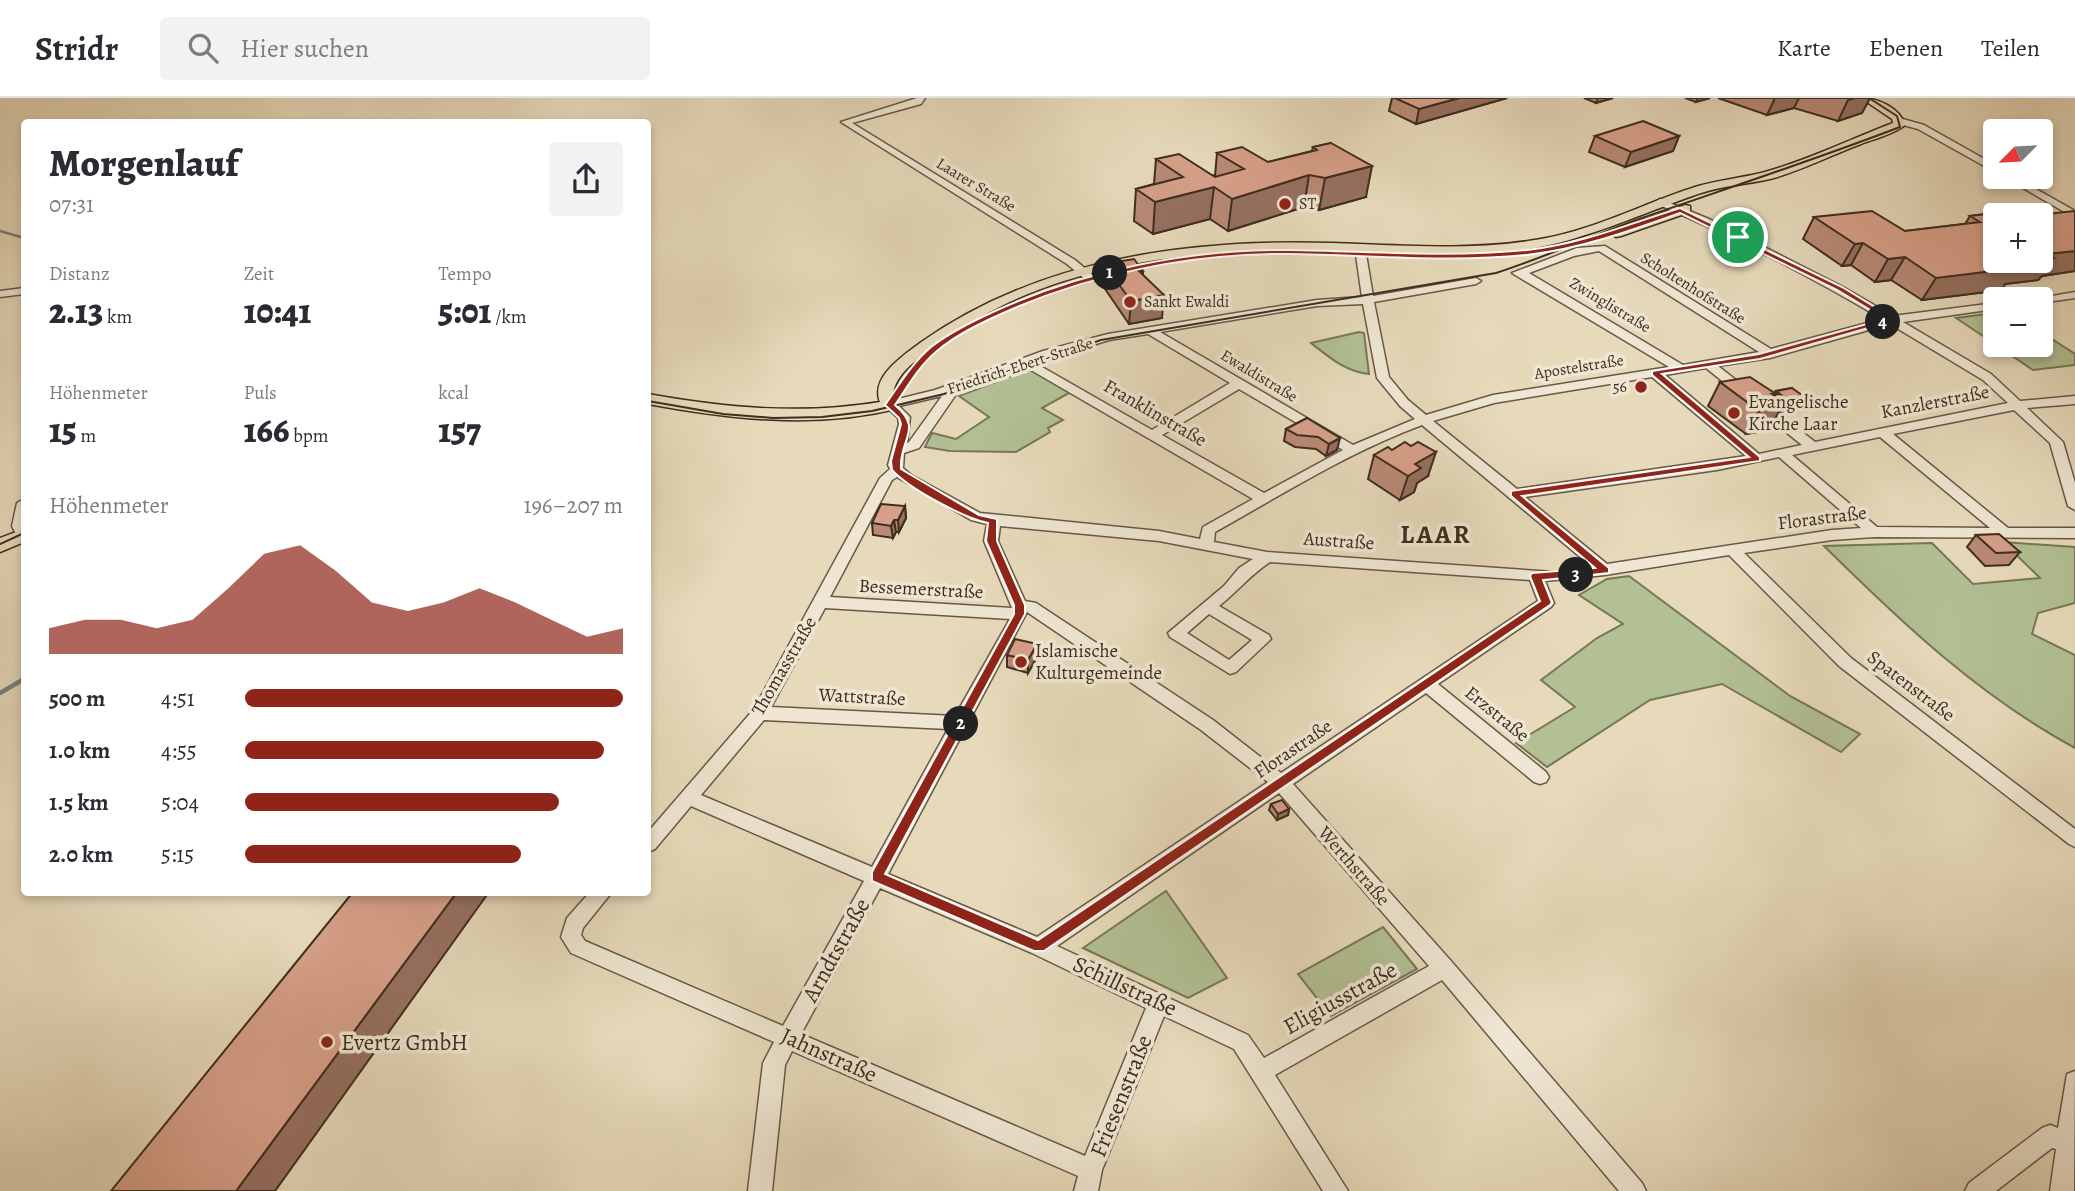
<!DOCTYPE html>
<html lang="de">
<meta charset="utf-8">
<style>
:root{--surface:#fff;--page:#f2f2f3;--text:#2b2b33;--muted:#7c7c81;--line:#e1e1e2;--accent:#8f2418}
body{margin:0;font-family:Alegreya,serif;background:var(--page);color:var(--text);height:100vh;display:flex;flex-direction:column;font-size:26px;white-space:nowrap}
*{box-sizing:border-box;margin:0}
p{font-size:23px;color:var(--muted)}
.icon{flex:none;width:38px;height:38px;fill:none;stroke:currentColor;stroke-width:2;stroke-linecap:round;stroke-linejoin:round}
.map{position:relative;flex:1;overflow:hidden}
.sheet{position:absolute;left:21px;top:21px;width:630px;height:777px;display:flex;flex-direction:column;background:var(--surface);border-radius:7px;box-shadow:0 4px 10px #0003}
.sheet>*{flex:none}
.needle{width:46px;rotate:246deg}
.buttons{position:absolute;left:1983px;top:21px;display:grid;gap:14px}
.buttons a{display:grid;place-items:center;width:70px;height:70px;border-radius:7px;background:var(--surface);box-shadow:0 4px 10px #0003;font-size:35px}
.pin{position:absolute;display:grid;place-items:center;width:60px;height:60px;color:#fff;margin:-30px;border:4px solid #fff;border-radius:50%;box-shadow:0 2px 7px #0007}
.km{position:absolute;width:35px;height:35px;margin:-18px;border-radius:50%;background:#222;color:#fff;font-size:19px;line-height:35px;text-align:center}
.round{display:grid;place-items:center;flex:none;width:74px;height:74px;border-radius:7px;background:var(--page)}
.head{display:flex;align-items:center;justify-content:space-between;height:119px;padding:0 28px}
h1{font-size:38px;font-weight:800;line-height:52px}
.metrics{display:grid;grid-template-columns:repeat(3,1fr);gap:10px;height:119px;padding:7px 28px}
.metrics div{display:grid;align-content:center}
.metrics b{font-size:35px;font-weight:800}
.metrics small{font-size:19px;font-weight:400}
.metrics p{font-size:19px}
.chart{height:196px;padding:14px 28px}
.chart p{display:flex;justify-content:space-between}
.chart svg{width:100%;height:126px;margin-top:7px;fill:var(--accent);opacity:.7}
ul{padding:0 28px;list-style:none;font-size:23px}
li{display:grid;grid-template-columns:112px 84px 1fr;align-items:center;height:52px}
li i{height:18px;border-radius:9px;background:var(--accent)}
header{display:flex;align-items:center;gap:42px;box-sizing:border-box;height:98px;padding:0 35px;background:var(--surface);border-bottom:2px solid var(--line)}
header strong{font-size:33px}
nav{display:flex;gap:38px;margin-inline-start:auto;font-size:24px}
.search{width:490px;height:63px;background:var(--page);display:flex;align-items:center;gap:18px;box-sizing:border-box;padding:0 24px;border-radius:7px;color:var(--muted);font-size:26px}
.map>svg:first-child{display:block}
.green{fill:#b2c093;stroke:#787659;stroke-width:2}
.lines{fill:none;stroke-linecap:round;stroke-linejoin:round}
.stream-far1{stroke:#77807d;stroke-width:2.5}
.stream{stroke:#77807d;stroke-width:4.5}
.minor-casing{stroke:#685846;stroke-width:3}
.major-casing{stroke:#3e2d1f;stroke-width:3}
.minor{fill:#efe7d3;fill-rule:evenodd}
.major{fill:#e7dabb;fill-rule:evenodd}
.tram{stroke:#3e2d1f;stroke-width:2}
.wall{fill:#b98a76;stroke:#3e2d1f;stroke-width:2}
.shaded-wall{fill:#967060;stroke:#3e2d1f;stroke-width:2}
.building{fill:#d7a089;stroke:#3e2d1f;stroke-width:2}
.route{fill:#8f2418;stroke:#fff;stroke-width:2;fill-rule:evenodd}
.poi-dot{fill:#8f2418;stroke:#efe7d3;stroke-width:2.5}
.labels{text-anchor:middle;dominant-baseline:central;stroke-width:7;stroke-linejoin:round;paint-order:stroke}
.far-street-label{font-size:16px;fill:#3e2d1f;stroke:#efe7d3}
.far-poi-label{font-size:16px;fill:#3e2d1f;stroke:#efe7d3;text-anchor:start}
.poi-label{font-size:19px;fill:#3e2d1f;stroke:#efe7d3;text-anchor:start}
.street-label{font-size:19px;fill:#3e2d1f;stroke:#efe7d3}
.near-street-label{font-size:23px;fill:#3e2d1f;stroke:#efe7d3}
.near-poi-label{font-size:23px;fill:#3e2d1f;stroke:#efe7d3;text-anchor:start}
.district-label{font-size:26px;font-weight:bold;letter-spacing:2px;fill:#3e2d1f;stroke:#efe7d3}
</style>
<header>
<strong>Stridr</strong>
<div class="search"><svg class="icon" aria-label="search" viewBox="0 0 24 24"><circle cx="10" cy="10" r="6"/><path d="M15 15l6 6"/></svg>Hier suchen</div>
<nav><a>Karte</a><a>Ebenen</a><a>Teilen</a></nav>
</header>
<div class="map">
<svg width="2075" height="1093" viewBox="0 0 2075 1093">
<rect width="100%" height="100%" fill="#e7dabb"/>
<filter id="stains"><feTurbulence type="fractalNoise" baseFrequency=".00286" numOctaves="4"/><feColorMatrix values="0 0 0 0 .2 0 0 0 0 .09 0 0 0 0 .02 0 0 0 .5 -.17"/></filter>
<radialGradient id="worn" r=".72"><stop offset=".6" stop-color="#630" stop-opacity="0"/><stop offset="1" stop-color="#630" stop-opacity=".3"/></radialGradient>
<path class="green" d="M1995 215V246L1956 220Z
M1359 234 1364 235 1369 276C1345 273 1330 260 1311 245Z
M2041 234 2075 256V267L2033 272 1996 247H2040Z
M1033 270 1071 294 1042 310 1063 322 1048 330 1050 334 1016 354 950 353 925 349 932 335 956 341 989 319 959 298Z
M2003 444 2075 449V505L2038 515 2032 536 2075 557V650C1979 598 1901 524 1824 448L1932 445 1973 486 2040 480Z
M1629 478 1790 598 1860 636 1841 654 1722 586 1650 602 1547 669 1516 645 1575 609 1541 582 1597 540 1623 526 1579 497 1607 481Z
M1166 793 1227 880 1188 900 1083 850Z
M1383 829 1417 871 1331 918 1298 876Z"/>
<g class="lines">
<path class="stream-far1" d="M0 133 24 140"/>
<path class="stream" d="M0 595 24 581"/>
<g class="minor-casing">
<path id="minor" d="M917 0H925L921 6 852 25 1075 162 1094 178V182H1086L1067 166 841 24Z
M1899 20 1924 27 1995 67V74L1918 31 1896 25 1895 23Z
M2004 79H2015L2075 113V120Z
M1660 101 1709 121 1843 189 1893 218 1995 205V211L1903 224 1991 276 2020 303 2075 298V306L2027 310 2063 344 2075 385V412L2068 408 2050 345 2014 312 1893 336 2008 430H2075V440L1874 439 1832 442 1744 455 1851 560 2075 731V749L2069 746 1839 568 1729 457 1605 477 1545 483 1554 505 1551 509 1438 586 1546 674 1549 679 1546 684 1540 686 1534 684 1426 595 1293 686 1451 863 1642 1085 1646 1093H1619L1442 882 1275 977 1348 1093H1323L1234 951 1164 918 1102 1072 1098 1093H1074L1078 1078 792 953 785 967 772 1093H748L763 965 774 944 571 855 561 839 567 820 590 794H612L583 830 581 837 585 843 783 928 864 783 691 708 655 751 648 754V734L754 611 880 380 890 371 888 367 899 326 898 320 884 307 886 304 935 292 1043 253 1108 236 1317 202 1362 199 1355 150 1360 147 1365 150 1373 198 1476 180 1481 183 1476 186 1374 204 1389 279 1408 302 1426 317 1493 297 1669 269 1512 175 1577 150 1605 148 1771 251 1882 221C1810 178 1734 139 1657 106L1655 104ZM1599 153 1759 254 1683 267 1529 175 1574 158ZM1363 206 1377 280 1400 308 1415 321 1353 347 1160 234 1317 208ZM1890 226 1983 282 2008 305 1815 344 1718 268 1770 260ZM1148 236 1230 285 1152 332 1035 265 1109 242ZM1024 268 1253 401 1203 429 1200 441 1159 433 980 415 911 377 903 370 904 355 919 350 959 292ZM1706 270 1802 347 1759 356 1665 277ZM1652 279 1746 358 1517 391 1433 323 1494 305ZM1239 291 1343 352 1264 395 1162 337ZM942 298 909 344 907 345 910 319 899 308ZM1422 327 1591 468 1554 474 1267 454 1214 444 1215 434C1283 396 1349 354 1422 327ZM1880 339 1990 430 1877 429 1792 357ZM1779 359 1861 430 1832 432 1607 466 1525 399 1717 372ZM897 379 971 422 987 426 984 443 1012 510 830 499 892 382ZM1000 428 1159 443 1253 461 1239 470 1224 488 1168 535 1170 539 1230 576 1236 574 1271 541 1269 537 1219 508C1238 493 1249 478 1270 464L1530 482 1538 503 1281 675 1213 622 1036 505 1025 503 998 443ZM825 510 1010 521 955 618 771 609ZM1027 514 1201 632 1268 684 1037 839 888 776ZM1209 516 1252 542 1229 562 1187 535ZM764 622 948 631 872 769 701 697ZM1279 695 1429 868 1264 960 1248 937 1057 848ZM880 790 1032 855 1146 910 1085 1058 801 936Z
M24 190V196L0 199V193Z
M2075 194V200L2040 205V201H2035Z
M24 401V441L18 440 12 428 17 405Z
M2075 973 2074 1093H2050L2056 1051 2052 1050 1996 1093H1965L1969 1085 2042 1030 2050 1027 2058 1030 2067 976Z"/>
</g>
<g class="major-casing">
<path id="major" d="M1861 0C1878 0 1900 10 1905 27 1894 36 1874 41 1861 46 1831 57 1801 73 1770 81 1747 86 1723 88 1701 95 1636 117 1575 148 1506 154 1448 160 1390 155 1333 153 1202 150 1054 162 945 242 926 256 898 270 893 295L898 307 896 311C814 331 729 321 648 306V296C726 310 801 317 880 304 870 279 903 258 920 245 1040 160 1189 141 1332 145 1400 147 1468 153 1535 142 1590 134 1642 106 1695 89 1718 82 1742 80 1765 74 1808 62 1851 41 1893 25L1892 21Z
M1685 107 1690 108V114L1621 138 1616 139 1609 135Z
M24 431V444L0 454V440Z"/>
</g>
<use href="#minor" class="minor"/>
<use href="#major" class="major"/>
<path class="tram" d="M648 303 723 316 773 320 822 319 872 313 944 296 1101 242 1496 175C1546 159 1593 137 1642 120 1728 90 1814 62 1900 29L1897 18 1869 0
M0 446 24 435"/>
</g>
<path class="wall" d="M1392 0H1507L1416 26 1389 13Z
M1584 0H1613L1596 5Z
M1685 0H1710L1696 4Z
M1718 0H1870L1862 15 1838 23 1794 10 1767 17Z
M1595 38H1679L1673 53 1625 69 1589 54Z
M1331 45 1366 99 1319 112 1304 109 1228 133 1210 121 1153 136 1134 123 1136 91 1154 86 1156 61 1215 78 1217 55 1268 64 1312 53 1313 49Z
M2075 113V173L2042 178 2038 182 2005 186 2002 192 1922 202 1891 182 1875 184 1851 167 1842 168 1803 141 1814 119 1905 133 1965 126 1970 118 1995 115V163Z
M1104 166 1143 173V177L1162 220 1129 226 1103 188Z
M1720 284 1775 295 1776 293 1792 290 1799 312 1783 316 1780 313 1769 332 1746 336 1708 308Z
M1307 320 1337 352 1326 358 1316 351 1295 349 1284 343 1286 331Z
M1374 357 1428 378 1417 385 1414 394 1400 402 1368 381Z
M905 408 906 420 899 434H896L893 440 873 437 872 425Z
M1976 437 2020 454 2009 467 1985 468 1967 449Z
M1007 557 1037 559 1028 575 1007 569Z
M1271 706 1289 711 1288 717 1277 722 1269 712Z"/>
<path class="shaded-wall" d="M1459 0H1507L1416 26 1419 11Z
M1598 0H1613L1596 5Z
M1698 0H1710L1696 4Z
M1775 0H1799L1794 10 1767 17Z
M1855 0H1870L1862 15 1838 23 1848 2Z
M1679 38 1673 53 1625 69 1631 54Z
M1372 68 1366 99 1319 112 1325 80Z
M1309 77 1304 109 1228 133 1232 101Z
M1214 89 1210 121 1153 136 1155 104Z
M1863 145 1851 167 1842 168 1855 146Z
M2075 153V173L2042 178 2038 182 2005 186 2002 192 1922 202 1936 180 2009 165 2040 163 2047 156Z
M1905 159 1891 182 1875 184 1888 161Z
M1164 197 1162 220 1129 226 1131 203Z
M1772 296H1776L1768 311 1775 302H1779L1774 310 1782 308 1769 332 1746 336 1759 313Z
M1806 300 1799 312 1783 316 1790 304Z
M1340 340 1337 352 1326 358 1329 346Z
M1436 354 1428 378 1417 385 1414 394 1400 402 1408 378 1415 366Z
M905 408 906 420 899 434 898 422Z
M894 422 896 434 893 440 891 428Z
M1037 546V559L1028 575V562Z
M1289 711 1288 717 1277 722 1278 716Z
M457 794H489L275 1093H236Z"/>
<path class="building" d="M1395 0H1459L1419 11Z
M1643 23 1679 38 1631 54 1595 38Z
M1331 45 1372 68 1325 80 1309 77 1232 101 1214 89 1155 104 1136 91 1183 79 1156 61 1179 56 1215 79 1244 71 1217 55 1242 49 1268 64 1317 52 1313 49Z
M1872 113 1905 133 1980 124 1970 118 1995 115 2000 117H1995V163H2031L2009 165 2017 170 1936 180 1905 159 1888 161 1863 145 1855 146 1814 119Z
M2075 113V153L2047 156 2054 160 2040 162V117H2037Z
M1134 161 1143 173H1139L1164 197 1131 203 1104 166Z
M1750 279 1776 296H1772L1779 302H1775L1782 308 1759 313 1720 284Z
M1792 290 1806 300 1790 304 1776 293Z
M1307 320 1340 340 1329 346 1318 339 1297 337 1286 331Z
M1405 344 1411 348 1418 344 1436 354 1415 366 1421 370 1408 378 1374 357 1388 349 1392 352Z
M881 406 905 408 898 422H894L891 428 872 425Z
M1999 436 2020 454 1996 455 1976 437Z
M1015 541 1037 546 1028 562 1007 557Z
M1282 702 1289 711 1278 716 1271 706Z
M353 794H457L236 1093H111Z"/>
<path class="route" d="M1680 110 1842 189 1896 222 1760 261 1662 276 1760 359V363L1522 398 1609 470V475L1543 482 1552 505 1550 507 1044 853H1034L872 783V774L1014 516V507L986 443 988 425C964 420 909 391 892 372L891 363 901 326 899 320 885 307C899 287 912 265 931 249 950 234 973 223 995 213 1085 172 1190 151 1289 152 1368 153 1448 160 1527 152 1581 146 1629 126 1680 110ZM1680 115 1837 192 1885 221 1759 256 1652 273V277L1749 359 1511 393V398L1595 470 1532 475 1530 478 1540 503 1038 842 885 776 1025 516V507L997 443V421L979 417 901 371C899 340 924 332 895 307 908 288 919 268 937 253 956 237 979 226 1001 216 1089 176 1192 155 1289 156 1368 157 1448 165 1527 157 1580 151 1630 133 1680 115Z"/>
<g class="poi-dot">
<circle cx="1285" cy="106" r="7"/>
<circle cx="1130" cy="204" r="7"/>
<circle cx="1641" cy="289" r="7"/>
<circle cx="1734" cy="315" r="7"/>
<circle cx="1021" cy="564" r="7"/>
<circle cx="327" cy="944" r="7"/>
</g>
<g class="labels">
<g class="far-street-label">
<text transform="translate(976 87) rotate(31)">Laarer Straße</text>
<text transform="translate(1693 190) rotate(32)">Scholtenhofstraße</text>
<text transform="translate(1610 207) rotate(31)">Zwinglistraße</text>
<text transform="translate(1020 268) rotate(-18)">Friedrich-Ebert-Straße</text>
<text transform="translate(1579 269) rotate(-9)">Apostelstraße</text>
<text transform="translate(1259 278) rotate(31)">Ewaldistraße</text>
</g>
<g class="far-poi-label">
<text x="1299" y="106">ST</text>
<text x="1144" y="204">Sankt Ewaldi</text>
<text x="1627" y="289" text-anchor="end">56</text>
</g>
<g class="poi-label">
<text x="1748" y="304">Evangelische<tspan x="1748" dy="22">Kirche Laar</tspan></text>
<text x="1035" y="553">Islamische<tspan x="1035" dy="22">Kulturgemeinde</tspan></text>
</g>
<g class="street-label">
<text transform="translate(1935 304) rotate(-11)">Kanzlerstraße</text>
<text transform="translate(1155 315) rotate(30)">Franklinstraße</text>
<text transform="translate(1822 420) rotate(-7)">Florastraße</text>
<text transform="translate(1339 443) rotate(4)">Austraße</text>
<text transform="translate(921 491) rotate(3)">Bessemerstraße</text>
<text transform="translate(784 568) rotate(-60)">Thomasstraße</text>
<text transform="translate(1911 588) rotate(37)">Spatenstraße</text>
<text transform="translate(862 599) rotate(3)">Wattstraße</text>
<text transform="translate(1497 616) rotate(39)">Erzstraße</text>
<text transform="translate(1293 651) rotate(-34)">Florastraße</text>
<text transform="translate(1354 768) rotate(49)">Werthstraße</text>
</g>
<g class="near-street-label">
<text transform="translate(836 852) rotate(-61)">Arndtstraße</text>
<text transform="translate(1125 888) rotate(25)">Schillstraße</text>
<text transform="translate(1340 900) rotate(-29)">Eligiusstraße</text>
<text transform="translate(829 957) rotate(24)">Jahnstraße</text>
<text transform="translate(1121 998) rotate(-68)">Friesenstraße</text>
</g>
<g class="near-poi-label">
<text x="341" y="944">Evertz GmbH</text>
</g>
<g class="district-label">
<text x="1436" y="436">LAAR</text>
</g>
</g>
<rect width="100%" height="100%" filter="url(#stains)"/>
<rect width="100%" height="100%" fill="url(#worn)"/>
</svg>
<div class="buttons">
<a><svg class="needle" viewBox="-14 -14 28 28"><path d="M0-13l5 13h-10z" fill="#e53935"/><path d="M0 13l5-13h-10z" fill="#7c7c81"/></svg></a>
<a>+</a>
<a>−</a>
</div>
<div class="pin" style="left:1738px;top:139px;background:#1e9e55"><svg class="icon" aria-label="arrive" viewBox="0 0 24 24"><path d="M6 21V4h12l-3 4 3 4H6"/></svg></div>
<b class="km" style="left:1110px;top:175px">1</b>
<b class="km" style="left:961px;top:626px">2</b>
<b class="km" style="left:1576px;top:477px">3</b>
<b class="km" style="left:1883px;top:224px">4</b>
<section class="sheet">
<div class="head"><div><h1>Morgenlauf</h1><p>07:31</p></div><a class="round"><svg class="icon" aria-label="share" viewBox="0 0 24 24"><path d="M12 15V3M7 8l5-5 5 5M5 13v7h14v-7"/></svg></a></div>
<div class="metrics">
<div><p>Distanz</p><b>2.13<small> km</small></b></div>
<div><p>Zeit</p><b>10:41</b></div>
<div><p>Tempo</p><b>5:01<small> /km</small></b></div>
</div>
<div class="metrics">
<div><p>Höhenmeter</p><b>15<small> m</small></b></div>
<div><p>Puls</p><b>166<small> bpm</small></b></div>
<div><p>kcal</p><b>157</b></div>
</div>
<div class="chart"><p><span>Höhenmeter</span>196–207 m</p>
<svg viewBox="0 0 160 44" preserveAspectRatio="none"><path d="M0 44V35L10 32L20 32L30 35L40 32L50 21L60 9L70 6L80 15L90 26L100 29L110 26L120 21L130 26L140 32L150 38L160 35V44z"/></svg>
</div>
<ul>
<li><b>500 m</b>4:51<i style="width:100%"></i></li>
<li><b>1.0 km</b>4:55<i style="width:95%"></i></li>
<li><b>1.5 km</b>5:04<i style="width:83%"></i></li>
<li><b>2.0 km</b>5:15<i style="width:73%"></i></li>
</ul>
</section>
</div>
